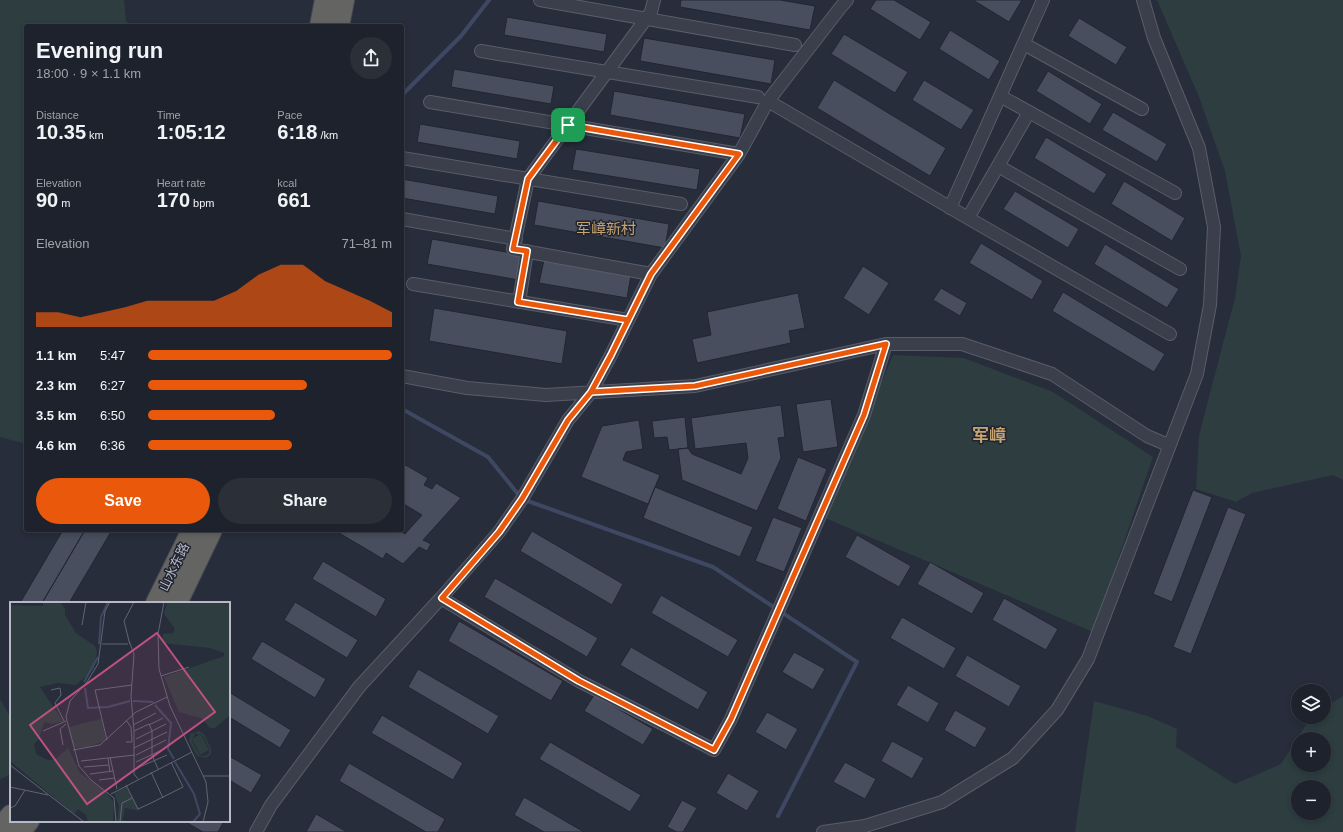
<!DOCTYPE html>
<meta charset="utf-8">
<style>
:root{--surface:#1d222c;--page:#2a2f38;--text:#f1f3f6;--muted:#a0a4a9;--line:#3b3f48;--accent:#ea580c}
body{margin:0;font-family:Arial,"Noto Sans SC",sans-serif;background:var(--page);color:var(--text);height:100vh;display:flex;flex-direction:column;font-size:15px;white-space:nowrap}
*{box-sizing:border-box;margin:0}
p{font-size:13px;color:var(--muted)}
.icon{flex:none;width:22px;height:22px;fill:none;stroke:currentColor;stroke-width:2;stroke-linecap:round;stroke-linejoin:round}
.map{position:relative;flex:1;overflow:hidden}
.details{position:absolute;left:24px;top:24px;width:380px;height:508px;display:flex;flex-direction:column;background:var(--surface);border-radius:4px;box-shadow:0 2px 6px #0003,0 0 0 1px var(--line)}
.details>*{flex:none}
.buttons{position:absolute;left:1291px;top:684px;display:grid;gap:8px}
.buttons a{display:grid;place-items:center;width:40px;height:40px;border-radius:50%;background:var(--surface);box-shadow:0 2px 6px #0003,0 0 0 1px var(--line);font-size:20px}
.pin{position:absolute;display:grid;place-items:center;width:34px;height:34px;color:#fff;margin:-17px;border-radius:8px;box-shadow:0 2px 6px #0006}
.round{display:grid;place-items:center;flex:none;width:42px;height:42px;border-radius:21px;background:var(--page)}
.head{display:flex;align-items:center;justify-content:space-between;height:68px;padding:0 12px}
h1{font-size:22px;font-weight:700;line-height:30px}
.stats{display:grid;grid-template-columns:repeat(3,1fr);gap:6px;height:68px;padding:4px 12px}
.stats div{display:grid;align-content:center}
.stats b{font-size:20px;font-weight:700}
.stats small{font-size:11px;font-weight:400}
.stats p{font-size:11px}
.chart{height:112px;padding:8px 12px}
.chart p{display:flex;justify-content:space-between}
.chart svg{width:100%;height:72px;margin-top:4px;fill:var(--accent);opacity:.7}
.action{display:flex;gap:8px;margin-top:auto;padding:8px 12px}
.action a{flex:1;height:46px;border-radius:24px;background:var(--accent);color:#fff;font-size:16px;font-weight:700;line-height:46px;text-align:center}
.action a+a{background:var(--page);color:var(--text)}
ul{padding:0 12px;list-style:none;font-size:13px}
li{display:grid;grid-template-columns:64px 48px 1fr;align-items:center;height:30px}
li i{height:10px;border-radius:5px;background:var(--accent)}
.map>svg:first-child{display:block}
.green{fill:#2d3d40;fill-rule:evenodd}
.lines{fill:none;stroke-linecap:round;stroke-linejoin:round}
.stream{stroke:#3f4862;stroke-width:4}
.building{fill:#494e5e;stroke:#222632}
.minor-casing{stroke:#595d69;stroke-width:14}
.trunk-casing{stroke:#464a56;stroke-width:22}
.minor{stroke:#3b3f4b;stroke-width:12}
.trunk{stroke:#646462;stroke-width:20}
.route-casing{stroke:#fff;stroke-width:8}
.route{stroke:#ea580c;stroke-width:5}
.labels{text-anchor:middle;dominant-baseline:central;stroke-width:3;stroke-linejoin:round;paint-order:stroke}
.street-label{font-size:13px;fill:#b7bac6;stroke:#202430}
.quarter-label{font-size:15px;fill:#c7a471;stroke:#202430}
.district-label{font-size:17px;font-weight:bold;fill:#c7a471;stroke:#202430}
.inset-river{fill:none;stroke:#3f4862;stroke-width:2}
.inset-road{fill:none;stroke:#616573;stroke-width:1}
.view{fill:#be5180;fill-opacity:0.15;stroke:#be5180;stroke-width:2}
.inset-edge{fill:none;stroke:#b7bac6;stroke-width:2}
</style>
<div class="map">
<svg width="1343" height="832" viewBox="0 0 1343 832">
<rect width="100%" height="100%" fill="#272d3b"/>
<path class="green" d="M0 0H124L126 21 130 26H26V444L0 437Z
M1157 0H1343V480L1333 475 1252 493 1236 502 1196 489 1199 435 1235 298 1241 256 1225 171 1199 97Z
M893 355 964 358 1053 392 1153 457 1093 632 825 518Z
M1343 696V832H1075L1094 701 1148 716 1177 729 1176 747 1235 784 1281 764 1311 717H1324V708ZM1298 739H1324V765H1298ZM1298 787H1324V813H1298Z
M0 699 11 718V768L8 776 0 779Z"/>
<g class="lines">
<path class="stream" d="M402 95 461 36 489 0
M402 409 488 457 522 499 713 567 857 662 778 816"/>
</g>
<path class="building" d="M681 0H780L815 6 810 30 680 7Z
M876 0H894L931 22 920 40 870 9Z
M973 0H1022L1009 22Z
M507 17 607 34 604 52 504 35Z
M1079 18 1127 47 1116 65 1068 36Z
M950 30 1000 61 989 80 939 49Z
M844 34 908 72 895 93 831 54Z
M644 38 775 60 771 84 640 61Z
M454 69 554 86 551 104 451 87Z
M1048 71 1102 104 1090 124 1036 91Z
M834 80 946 148 930 176 817 108Z
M924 80 974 110 961 130 912 100Z
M614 91 745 114 740 138 610 115Z
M1113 112 1167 144 1157 162 1102 130Z
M420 124 520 141 517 159 417 142Z
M1046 137 1107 174 1094 194 1034 158Z
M576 149 700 169 697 190 572 170Z
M402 179 498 196 495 214 402 198Z
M1124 181 1185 218 1172 241 1111 204Z
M1015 191 1079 229 1068 248 1003 209Z
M538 201 669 224 665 248 534 225Z
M432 239 523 255 519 280 427 264Z
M981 243 1043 281 1032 300 969 263Z
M1105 244 1179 289 1167 308 1094 264Z
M544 260 631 275 627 298 539 283Z
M863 266 889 283 869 315 843 298Z
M941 288 967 303 960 316 933 300Z
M1063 292 1165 354 1154 372 1052 311Z
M798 293 805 328 789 331 791 343 697 363 692 339 711 335 707 312Z
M434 308 567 331 562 364 429 341Z
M831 399 838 447 803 452 796 404Z
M781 405 785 437 778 438 781 458 757 511 682 480 678 449 688 448 692 454 741 474 748 458 746 443 695 449 691 418Z
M685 417 688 448 669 450 667 437 654 438 652 421Z
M639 420 643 449 626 452 623 460 660 475 648 504 581 477 602 426Z
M798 457 827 469 806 521 777 509Z
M402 463 428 478 424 485 432 489 436 483 461 498 423 540 431 544 427 551 419 547 403 564 386 553 383 559 334 530H399L405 534 422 515 402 503Z
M655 487 753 527 740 557 643 518Z
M1193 490 1212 497 1172 602 1153 594Z
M1228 507 1246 514 1191 654 1173 647Z
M773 517 802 528 784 572 755 561Z
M63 530H85L42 603H20Z
M85 530H112L69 603H42Z
M532 531 623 584 612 605 520 551Z
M857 535 911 566 899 587 845 557Z
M323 561 386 599 376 617 312 579Z
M930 562 984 593 972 614 917 584Z
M495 578 598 638 587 657 484 597Z
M661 595 738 640 728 657 651 613Z
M1004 598 1058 629 1046 650 992 620Z
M295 602 358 640 347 658 284 620Z
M902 617 956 648 944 669 890 638Z
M459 621 563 681 551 701 448 641Z
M262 641 326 679 315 698 251 659Z
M631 647 708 692 698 710 620 665Z
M794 652 825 669 813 690 782 672Z
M967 655 1021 686 1009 707 955 676Z
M418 669 499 716 488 734 408 687Z
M908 685 939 703 928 723 896 705Z
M229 692 291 730 280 748 229 717Z
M594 695 653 729 643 745 584 711Z
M955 710 987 728 975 748 944 730Z
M767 712 798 729 786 750 755 732Z
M382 715 463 763 453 780 371 733Z
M892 741 924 758 912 779 881 761Z
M550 742 641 795 630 812 539 759Z
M229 756 262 775 251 793 229 780Z
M845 762 876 779 865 799 833 782Z
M349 763 445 819 438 832H426L339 781Z
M728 773 759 791 747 811 716 793Z
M524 797 584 832H544L514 815Z
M682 800 697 808 683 832H677L667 827Z
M316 814 347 832H306Z
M184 821H220L223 823 218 832H203Z"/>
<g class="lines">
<g class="minor-casing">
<path id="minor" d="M540 0 795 45
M1024 44 1142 109
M481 51 758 97
M1000 96 1175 193
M768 101 968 218 1170 334
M430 102 739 154
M402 158 681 204
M998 166 1180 269
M950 208 1043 0
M968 218 1029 112
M402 219 516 239
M651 274 513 249 528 179 651 12 654 0
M413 284 628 320
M519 302 527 251
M402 376 467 388 546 395 695 386 886 344H962L1052 374 1147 436 1168 445
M441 598 579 681 714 750 731 719 864 415 886 344
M256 832 271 805 359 687 441 598 499 532 522 499 568 420 591 392 611 355 651 274 739 154 768 101 840 8 847 0
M823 832 865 826 942 802 1013 758 1057 710 1088 659 1197 374 1210 305 1214 227 1199 148 1154 38 1143 0"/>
</g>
<g class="trunk-casing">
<path id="trunk" d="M320 26 325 0
M339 26 344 0
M156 603 192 530
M177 603 212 530
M0 828 11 815
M20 832 29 821"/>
</g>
<use href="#minor" class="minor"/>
<use href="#trunk" class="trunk"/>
</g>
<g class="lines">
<g class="route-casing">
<path id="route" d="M568 125 528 179 513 249 527 251 518 302 628 320 611 355 591 392 568 420 522 499 499 532 442 598 579 681 714 750 731 719 864 415 886 344 695 386 591 392 611 355 651 274 739 154 568 125"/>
</g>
<use href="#route" class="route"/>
</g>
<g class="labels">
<g class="street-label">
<text transform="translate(174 567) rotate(-64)">山水东路</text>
</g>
<g class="quarter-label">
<text x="606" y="228">军嶂新村</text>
</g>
<g class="district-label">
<text x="989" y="435">军嶂</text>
</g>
</g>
<g transform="translate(10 602)">
<rect width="220" height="220" fill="#272d3b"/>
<path d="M33 0H50L55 7V13L66 31 85 44 87 50 84 67 66 83 48 81 30 85 53 119 43 122 34 120 29 137 24 142 26 152 38 158 46 157 58 146 70 171 97 191 104 201 103 220H78L76 213 68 207 64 212 0 159V3L28 4H33ZM157 0H220V113L205 126H200L191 116 169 110 154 75 214 54V51L200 46 152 41 153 32 163 31 165 27 154 12ZM91 117 96 138 78 145 64 146 58 125ZM189 129 194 132 201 146V152L196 156 187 154 179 139 180 132ZM185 131 193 134 199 146V151L195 154H190L182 139ZM191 132 199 148 190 153 182 137ZM116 185 130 209 115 206 112 220H107L109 204 104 191Z" fill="#2d3d40" fill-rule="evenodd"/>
<path class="inset-river" d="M89 42 91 15 98 0M74 80 88 55M75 86 78 106 98 105 120 99M123 99 143 100M145 103 161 121 158 147 164 157M165 160 184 192 190 212 183 220"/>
<path class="inset-road" d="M100 0 95 9 88 62 77 80 60 99 56 115 69 164 81 178 104 196 106 220M154 0 148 32 149 67 160 104 196 180 198 200 193 220M72 23 76 0M119 39 114 19 124 0M92 42H118M120 42 119 39 124 52 121 94 124 129V172L128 177M151 74 179 65M41 88 50 86 51 93 45 101 54 119M123 123 146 111M139 123 153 116M33 129 56 119M124 129 139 122 142 129V153L148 167M126 137 156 122M97 138 85 88 122 83M116 140H122L121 125 116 118M53 143 50 127 56 122M124 146 157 130M63 148 90 143 126 110 157 95M126 153 156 138M100 155 107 187M98 156 100 170M71 159 125 153M126 160 154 147M0 163 74 220M74 165 99 163M125 167 157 153M141 170 153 196M80 172 103 169M193 174H220M89 178 105 176M116 183 128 207 141 201 173 185 161 160M0 185 38 193M101 192 182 150M0 206 5 204 15 188M110 220 112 201 122 196"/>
<path class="view" d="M147 31 205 110 77 202 20 123Z"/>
<rect width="220" height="220" class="inset-edge"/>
</g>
</svg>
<div class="buttons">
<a><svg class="icon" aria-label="layers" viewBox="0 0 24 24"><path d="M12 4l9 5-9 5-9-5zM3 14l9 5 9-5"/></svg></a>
<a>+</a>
<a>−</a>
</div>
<div class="pin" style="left:568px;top:125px;background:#1e9e55"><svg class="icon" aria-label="arrive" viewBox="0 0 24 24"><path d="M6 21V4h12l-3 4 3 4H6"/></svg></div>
<section class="details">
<div class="head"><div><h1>Evening run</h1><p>18:00 · 9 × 1.1 km</p></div><a class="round"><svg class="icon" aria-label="share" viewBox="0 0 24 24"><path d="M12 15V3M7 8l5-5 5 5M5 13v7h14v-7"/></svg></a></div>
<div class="stats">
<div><p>Distance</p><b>10.35<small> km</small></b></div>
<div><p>Time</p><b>1:05:12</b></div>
<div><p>Pace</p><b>6:18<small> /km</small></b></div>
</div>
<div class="stats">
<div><p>Elevation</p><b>90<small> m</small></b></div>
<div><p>Heart rate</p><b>170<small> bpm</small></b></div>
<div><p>kcal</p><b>661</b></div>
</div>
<div class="chart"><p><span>Elevation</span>71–81 m</p>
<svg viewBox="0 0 160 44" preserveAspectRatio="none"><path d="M0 44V35L10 35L20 38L30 35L40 32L50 28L60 28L70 28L80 28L90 22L100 12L110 6L120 6L130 16L140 22L150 28L160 35V44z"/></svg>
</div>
<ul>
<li><b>1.1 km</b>5:47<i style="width:100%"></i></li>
<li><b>2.3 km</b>6:27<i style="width:65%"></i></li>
<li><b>3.5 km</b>6:50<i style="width:52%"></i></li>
<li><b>4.6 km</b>6:36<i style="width:59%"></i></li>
</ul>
<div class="action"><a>Save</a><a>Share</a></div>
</section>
</div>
